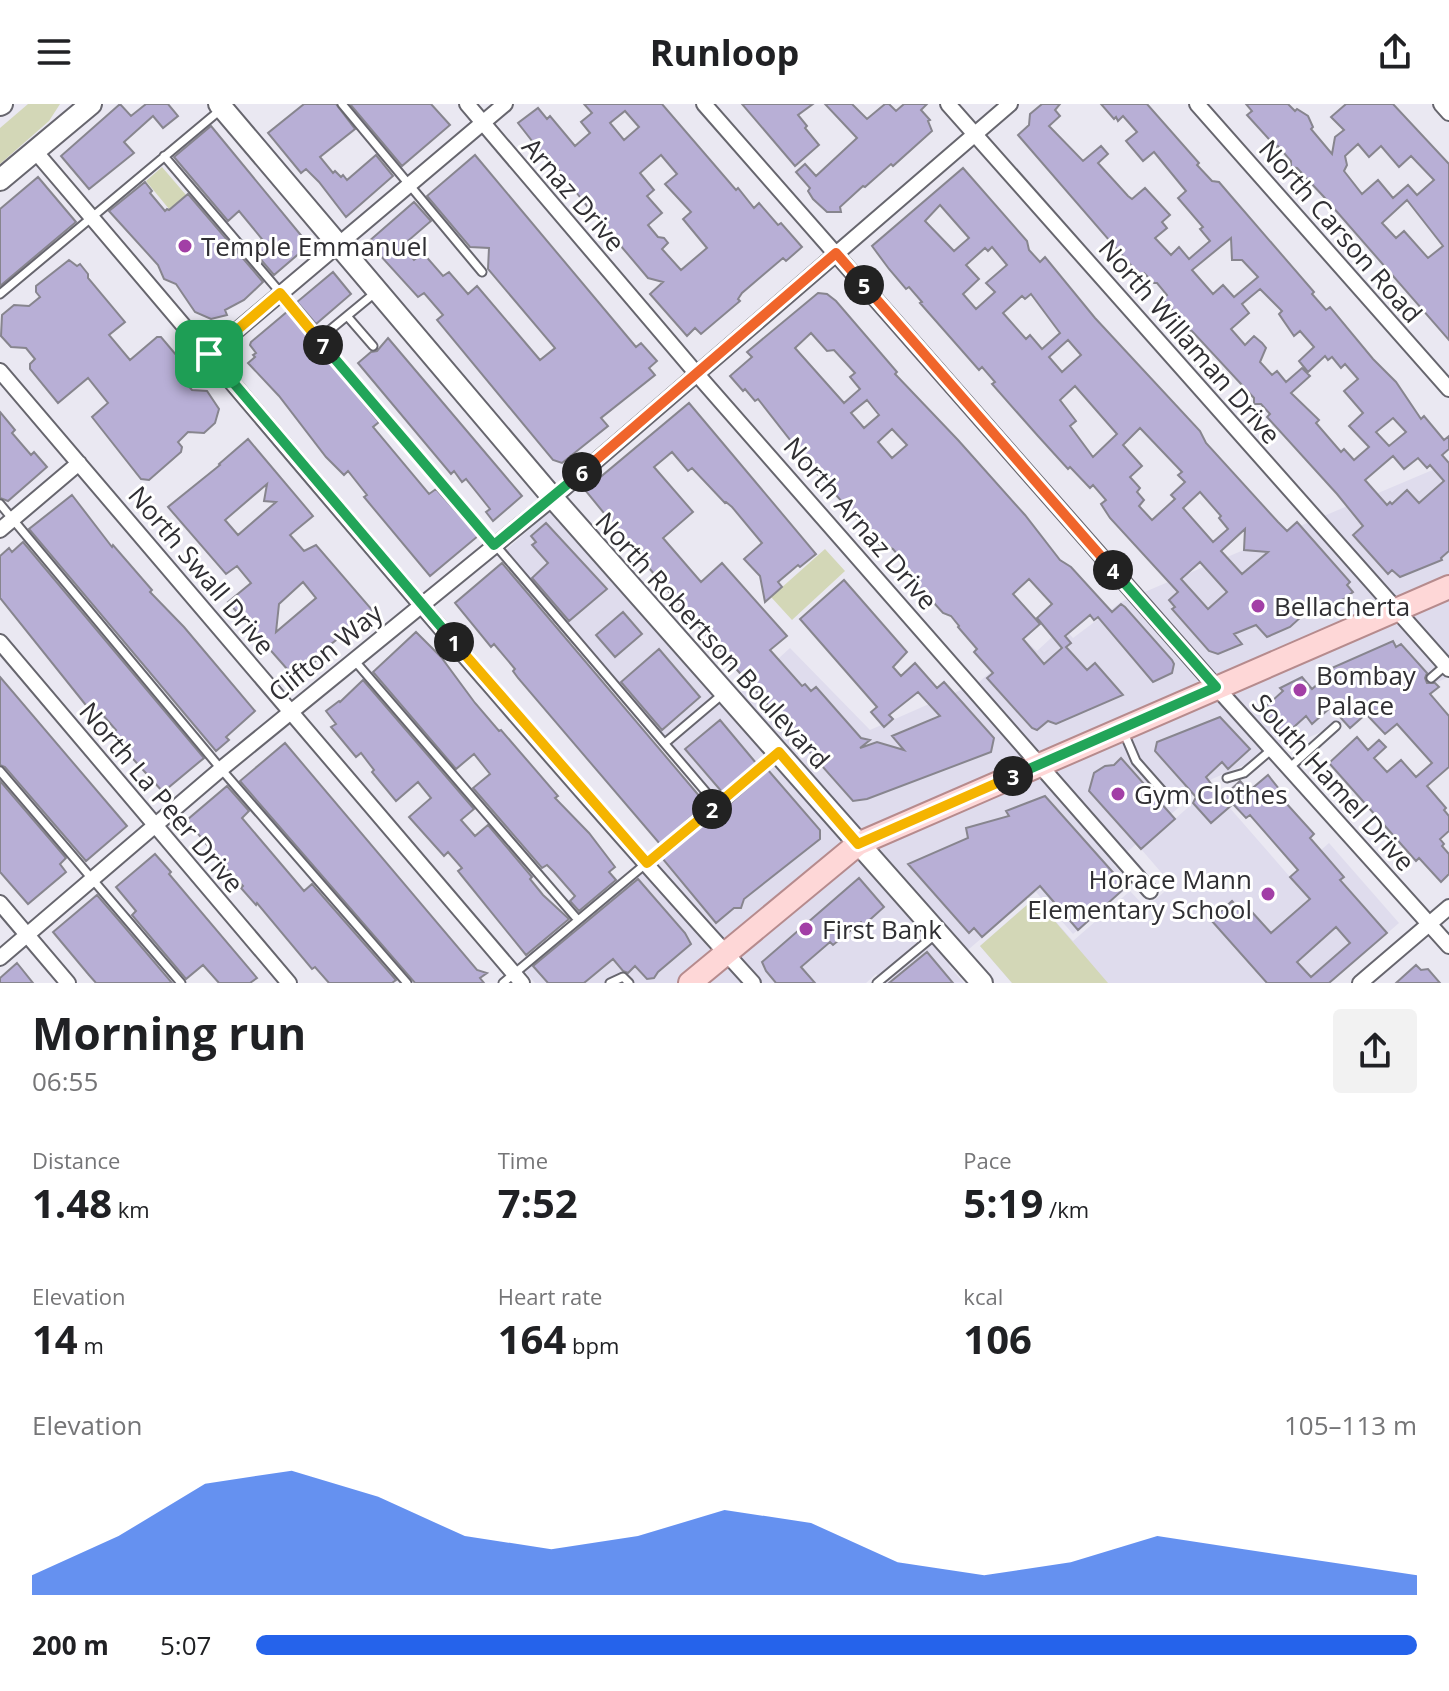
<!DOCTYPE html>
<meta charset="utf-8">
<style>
:root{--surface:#fff;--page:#f2f2f2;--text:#202124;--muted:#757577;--accent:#2563eb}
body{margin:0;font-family:"Open Sans",sans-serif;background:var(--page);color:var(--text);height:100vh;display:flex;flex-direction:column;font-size:30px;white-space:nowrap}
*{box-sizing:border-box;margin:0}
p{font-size:26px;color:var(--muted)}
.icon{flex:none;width:44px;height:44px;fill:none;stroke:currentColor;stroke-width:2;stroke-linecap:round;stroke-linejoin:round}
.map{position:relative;height:879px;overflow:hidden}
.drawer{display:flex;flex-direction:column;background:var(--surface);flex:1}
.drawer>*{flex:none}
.pin{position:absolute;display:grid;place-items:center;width:68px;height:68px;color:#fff;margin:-34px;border-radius:16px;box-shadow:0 4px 12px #0006}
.km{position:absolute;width:40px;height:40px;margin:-20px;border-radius:50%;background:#222;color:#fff;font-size:22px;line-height:40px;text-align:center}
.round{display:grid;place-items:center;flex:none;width:84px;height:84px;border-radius:8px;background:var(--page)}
.overview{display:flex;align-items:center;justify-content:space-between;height:136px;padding:0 32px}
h1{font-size:44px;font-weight:700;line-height:60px}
.stats{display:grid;grid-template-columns:repeat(3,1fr);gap:12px;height:136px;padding:8px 32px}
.stats div{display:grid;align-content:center}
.stats b{font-size:40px;font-weight:700}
.stats small{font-size:22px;font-weight:400}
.stats p{font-size:22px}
.chart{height:224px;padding:16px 32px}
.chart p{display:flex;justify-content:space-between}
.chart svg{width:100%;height:144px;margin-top:8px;fill:var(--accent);opacity:.7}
ul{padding:0 32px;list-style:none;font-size:26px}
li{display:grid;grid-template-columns:128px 96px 1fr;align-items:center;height:60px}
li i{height:20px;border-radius:10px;background:var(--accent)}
header{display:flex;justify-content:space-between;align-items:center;height:104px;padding:0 32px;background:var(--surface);font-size:36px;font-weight:700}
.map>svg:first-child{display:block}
.built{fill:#dfdced}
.green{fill:#d3d7b7}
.building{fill:#b8afd6;stroke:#87858e;stroke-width:2;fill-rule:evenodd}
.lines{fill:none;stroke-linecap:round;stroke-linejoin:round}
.service-casing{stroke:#67666e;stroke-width:11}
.minor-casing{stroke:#67666e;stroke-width:18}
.secondary-casing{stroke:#67666e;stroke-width:24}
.primary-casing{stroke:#b68b8d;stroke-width:26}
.service{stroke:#fff;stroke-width:7}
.minor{stroke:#fff;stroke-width:14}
.secondary{stroke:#fff;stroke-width:20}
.primary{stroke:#fed7d7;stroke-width:22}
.split-1-casing{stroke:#fff;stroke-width:16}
.split-2-casing{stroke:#fff;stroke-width:16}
.split-3-casing{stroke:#fff;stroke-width:16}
.split-4-casing{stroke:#fff;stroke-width:16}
.split-5-casing{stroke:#fff;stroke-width:16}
.split-6-casing{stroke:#fff;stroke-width:16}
.split-7-casing{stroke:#fff;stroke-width:16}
.split-8-casing{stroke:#fff;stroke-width:16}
.split-1{stroke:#22a559;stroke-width:10}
.split-2{stroke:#f5b400;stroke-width:10}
.split-3{stroke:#f5b400;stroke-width:10}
.split-4{stroke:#22a559;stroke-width:10}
.split-5{stroke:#f0652b;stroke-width:10}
.split-6{stroke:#f0652b;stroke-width:10}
.split-7{stroke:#22a559;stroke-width:10}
.split-8{stroke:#f5b400;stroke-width:10}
.poi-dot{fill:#a23fa6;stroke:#fff;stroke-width:3}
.labels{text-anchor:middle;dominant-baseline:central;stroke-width:6;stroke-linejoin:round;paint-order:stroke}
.street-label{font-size:26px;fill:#302f33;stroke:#fff}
.poi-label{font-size:26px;fill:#302f33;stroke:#fff;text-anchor:start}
</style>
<header><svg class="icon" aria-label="menu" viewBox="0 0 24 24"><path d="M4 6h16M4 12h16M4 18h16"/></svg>Runloop<svg class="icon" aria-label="share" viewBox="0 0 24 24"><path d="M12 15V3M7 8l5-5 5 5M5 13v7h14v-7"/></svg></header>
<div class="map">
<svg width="1449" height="879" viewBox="0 0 1449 879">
<rect width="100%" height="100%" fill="#eae8f2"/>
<path class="built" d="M1449 359V573L1212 675 1113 760 1132 780 1073 830 1036 788 949 862 964 879H884L876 870 866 879H535L521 863 716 696 505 447 549 408 725 603 790 544 870 626 979 578 1026 537 1037 547 1063 523 1073 534 1121 498Z
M1193 699 1211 719 1229 703 1290 773 1329 739 1399 819 1330 879H1012L980 842 1035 794 1073 837 1130 787 1146 804 1172 781 1141 745Z"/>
<path class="green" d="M28 0H60L49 17 0 60V24Z
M162 63 186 91 169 105 146 77Z
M825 445 845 467 792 516 771 493Z
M1035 794 1108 879H1012L980 842Z"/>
<path class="building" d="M120 0 131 12 146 0H168L178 12 163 24 153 12 124 38 134 49 89 85 61 52Z
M304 0H336L355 25 320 53 333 69 335 67 341 73 343 71 347 76 376 51 393 72 346 113 319 78 306 65 301 69 268 29Z
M350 0H431L450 21 402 62Z
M584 0H662L736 86 738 84 754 104 759 99 778 121 781 119 802 143 786 157 783 154 763 171 742 189 738 195 740 197 701 230 695 224 687 232 650 190 663 178 648 174 620 141 618 142 562 70 549 54 547 56 518 19 538 4 547 15 550 12 575 42 590 29 581 18 592 9ZM625 7 639 23 624 36 610 19ZM661 51 677 70 665 80 691 108 683 115 707 144 681 166 662 145 668 139 664 134 658 133 648 121 662 109 647 92 654 86 640 69Z
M742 0H813L798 11 807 22 805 24 819 41 795 62Z
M825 0H852L867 15 885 0H889L896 7 904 0H927L921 6 930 16 928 17 932 27 893 62 891 60 865 83 863 82 840 103 841 108H827L813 95 808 87 810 84 796 68 805 60 816 72 857 34Z
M1042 0H1060L1055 6 1060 12 1049 22 1083 57 1101 42 1108 50 1098 59 1128 92 1132 95 1145 84 1170 111 1162 118 1167 124 1155 134 1171 151 1179 143 1189 155 1210 137 1200 125 1203 123 1178 94 1186 87 1154 48 1143 57 1126 37 1137 28 1123 12 1118 17 1116 13 1114 15 1101 0H1147L1199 59 1197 61 1212 77 1219 78 1231 92 1314 188 1312 190 1326 206 1330 203 1373 255 1396 278 1421 315 1424 312 1444 336 1449 332V345L1442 351 1449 359V447L1441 454 1442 456 1400 473 1392 466 1388 470 1353 431 1363 422 1337 390 1267 313 1270 310 1261 300H1254V294L1192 227 1184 224V219L1162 195 1167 191 1157 179H1154L1144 169 1141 171 1135 166 1018 31 1029 21 1030 10ZM1231 134 1232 156H1242L1258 173 1234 193 1223 181 1213 190 1192 166ZM1260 185 1282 207 1279 210 1294 232 1300 227 1314 243 1299 257 1308 268 1325 252 1328 256 1332 253 1341 264 1345 260 1358 275 1344 287 1363 309 1349 322 1369 343 1354 356 1344 345 1341 348 1316 319 1319 316 1291 289 1310 272 1302 264 1286 278 1277 267 1272 271 1260 258 1266 244 1262 239 1254 232 1245 241 1231 225 1249 209 1242 200ZM1393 314 1406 328 1389 342 1376 328ZM1393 352 1404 365 1418 354 1427 364 1430 361 1444 377 1419 399 1407 386 1392 400 1390 398 1387 401 1365 376Z
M1246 0H1288L1295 7 1297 5 1308 12 1313 23 1311 25 1332 50 1335 33 1344 26 1331 13 1346 0H1393L1449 60V236L1324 93 1297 64 1291 63V57L1278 42 1276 43 1247 11 1252 7ZM1358 40 1369 53 1381 42 1399 63 1411 52 1434 76 1417 91 1408 81 1393 94 1378 76 1362 90 1344 67 1347 61 1345 52ZM1407 96 1443 142 1428 154 1404 127 1396 134 1382 119Z
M211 22 309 141 274 171 251 144 262 135 239 107 228 117 174 53Z
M475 51 636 243 641 239 657 257 649 264 655 271 601 314 608 322 562 359 553 356 437 216 443 211 424 189 418 193 368 138 414 98 431 117 402 142 414 156 423 149 443 172 449 168 468 190 477 182 540 256 555 244 488 165 489 144 470 143 427 92Z
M963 64 1027 137 1029 146 1040 158 1045 153 1095 214 1200 327 1206 339 1278 418 1287 427 1297 418 1350 478 1347 481 1353 488 1344 495 1302 512 1290 523 1267 533 1256 521 1234 530 1242 540 1218 550 1209 547 1172 505 1175 503 1169 496 1178 488 1110 414 1101 400 1106 396 1093 381 1090 384 1070 363 1068 365 1038 332 992 280 995 278 982 263 979 266 920 199 922 198 909 183 906 185 889 165 872 142ZM940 101 969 134 954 147 925 117ZM992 143 1007 161 986 179 995 188 976 205 963 190 979 175 966 161 985 144 988 147ZM1031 190 1060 229 1042 245 1030 231 1026 235 1003 209 1022 192 1025 195ZM1068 236 1081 251 1062 268 1049 253ZM1075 282 1117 330 1093 353 1070 322 1076 317 1060 296ZM1140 324 1182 368 1178 371 1185 378 1171 391 1175 395 1152 416 1139 402 1144 396 1137 388 1140 384 1130 373 1142 362 1123 341ZM1200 388 1221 412 1219 414 1228 425 1213 438 1183 404ZM1245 425 1244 446 1268 448 1242 470 1221 447ZM1200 458 1227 488 1208 505 1181 475Z
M38 73 76 118 0 182V105Z
M145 78 152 87 150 89 165 107 167 105 169 106 188 90 263 178 244 196 225 206 227 211 211 215 195 208 176 180 164 175 158 161 109 107Z
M69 156 77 162 80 160 88 170V174L125 218 109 231 130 256 157 233H161L188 265 187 270 182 275 192 286 207 287 219 305 215 319 204 329 188 328 178 338 182 343 181 348 149 376 141 375 92 313 108 299 88 274 58 299 30 265V260L35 255 26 244 11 243 1 232 2 211 14 201 29 202 40 193 36 188V182Z
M333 168 351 190 316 220 297 198Z
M818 189 827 190 836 197 897 268 895 270 958 336 1025 411 1060 456 1071 463 1112 508 1121 500 1125 503 1172 556 1174 560 1172 569 1153 578 1098 513 1094 516 1090 511 1065 532 1071 539 1066 543 1087 566 1095 559 1123 591 1056 620 1048 617 1037 626 1032 624 987 574 993 569 974 548 977 545 958 523 959 522 951 512 943 509 934 499 933 500 901 464 905 459 893 445 889 443 885 447 809 360 758 295 755 297 745 285 743 287 730 272 752 253 747 248ZM811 229 827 247 834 246 855 269 850 273 860 285 844 299 795 244ZM867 296 879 311 864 324 851 309ZM892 325 907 341 892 354 878 338ZM1029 475 1052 500 1037 514 1062 544 1044 560 1023 535 1040 520 1013 490Z
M288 207 379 318 373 323 429 390 436 385 478 432 430 472 364 393 367 391 348 367 344 371 326 353 279 292 248 259 255 253 253 251 256 249 250 241 251 238Z
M388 234 522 392 493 417 486 408 490 405 466 375 462 378 454 367 451 370 358 259 371 248 377 247Z
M689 299 816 450 800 463 798 461 778 478 782 483 765 498 760 472 744 455 762 439 732 403 726 398 725 399 692 364 688 367 672 348 654 363 693 408 663 434 701 478 722 459 787 532 770 546 802 582 805 580 811 587 816 583 861 634 870 636 860 644 877 638 904 646 892 632 940 612 918 588 889 611 893 615 884 623 871 608 877 603 800 515 844 476 907 548 893 563 901 572 915 559 937 584 944 578 994 634 991 648 867 695 853 697 677 498 585 386Z
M0 308 15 326 12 329 31 351 34 348 47 363 8 397 0 394Z
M248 335 313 412 290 431 304 447 316 441 373 507 321 548 323 551 295 574 228 498 251 479 237 462 226 470 168 403 220 361 219 360ZM267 380 264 397 276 398 238 431 225 416ZM303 478 316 494 276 528 279 500Z
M72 391 112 443 113 441 152 486 150 488 184 523 255 607 226 633 229 636 216 647 29 425Z
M546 419 607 485 569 517 532 474 548 459 532 441 536 438 531 432Z
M23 438 204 654 163 688 115 635 118 633 113 628 116 626 102 610 97 614 85 600 0 494V452L9 444 12 448Z
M502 459 706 700 660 740 518 574 513 567 515 565 494 540 491 543 455 499Z
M623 508 642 530 615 553 596 531Z
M416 528 441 553 475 599 499 627 501 626 558 692 555 694 589 729 615 763 609 768 616 776 579 807 570 797 575 792 554 768 547 761 542 764 473 684 490 670 474 650 456 665 373 568Z
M1393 537 1396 543 1401 540 1427 569 1425 574 1427 579H1435L1439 583 1430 590 1449 612V663L1427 682 1446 704 1444 706 1449 712V727L1440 735 1444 740 1442 742 1449 750V770L1441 778 1419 754 1416 757 1329 659 1357 633 1368 646 1379 636 1386 643 1374 654 1387 668 1401 656 1416 673 1432 659 1397 620 1385 630 1366 610 1350 624 1331 603 1312 620 1306 612 1284 632 1262 606 1283 587 1280 584 1302 573 1312 585 1327 572 1325 567Z
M659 545 700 593 662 626 621 578Z
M0 573 127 722 86 757 5 663 0 661Z
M363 576 474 705 461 716 475 732 488 721 532 773 530 775 543 791 569 815 526 851 462 772 458 767 462 764 448 748 444 752 409 713 431 694 418 678 396 697 372 668 374 666 361 649 356 653 331 623 336 620 326 607 339 597 340 598Z
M1220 613 1250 645 1228 665 1222 658 1206 673 1222 694 1240 677 1249 687 1268 671 1279 685 1276 688 1314 730 1310 734 1344 773 1340 776 1387 829 1329 879H1267L1211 816 1232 797 1245 812 1251 807 1271 829 1310 795 1290 773 1298 766 1250 711 1246 714 1233 700 1211 719 1193 699 1196 693 1155 647 1157 638ZM1336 823 1350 839 1311 873 1297 858Z
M720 616 756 659 722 688 685 645Z
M285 639 477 866 487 869 480 874 484 879H415L240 677Z
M1121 654 1175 715 1141 745 1089 687 1094 669 1105 662 1114 661Z
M768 666 820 726V735L744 795 741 804H734L716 819 662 754 715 710 716 712Z
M0 677 66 754 60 760 66 768 28 800 0 768Z
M227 682 249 707 242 714 304 787 312 780 396 876 392 879H329L315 863 312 865 257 799 256 801 241 784 243 782 214 752 215 751 187 716Z
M1045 692 1126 783 1078 826 1040 782 982 833 974 824 969 829 908 760 968 734 966 724 1009 712 1006 707Z
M155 750 171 768 169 770 257 874 250 879H219L203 861 186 875 132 811 136 807 116 783Z
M859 774 884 803 864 821 861 818 833 841 830 838 801 863 815 879H776L766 867 762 858Z
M638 775 685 829 691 840 658 868 654 874 647 875 635 862 628 869 623 867 613 855 584 879H548L533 862Z
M97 791 122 820 172 879H96L89 871 53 828Z
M927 848 953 879H889Z
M17 859 33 879H0V874Z
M1416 861 1421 866 1428 865 1440 879H1396Z"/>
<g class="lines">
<g class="service-casing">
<path id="service" d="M342 0 482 168
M164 52 717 701
M0 190 219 7
M347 212 373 242
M319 235 376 188
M0 400 221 665 407 879
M354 556 578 816
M1431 574 1446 561
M1124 629 1136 657 1165 690
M665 639 724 589
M1289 664 1336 622
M0 667 181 879
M1227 674 1244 669 1271 646
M503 879 777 650
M610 879 623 873 629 879
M877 879 936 830"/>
</g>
<g class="minor-casing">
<path id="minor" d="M467 0 696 269 1150 787
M704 0 1216 583 1449 842
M948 0 1449 565
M1197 0 1449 285
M1441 0 1449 9
M35 47C273 325 506 608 753 879
M209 250 505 0
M0 267 522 879
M0 426 79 359
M0 538 289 879
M0 799 68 879
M0 854 221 665 553 394 1010 0
M1360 879 1449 803"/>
</g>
<g class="secondary-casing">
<path id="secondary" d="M219 0 553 394 982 879
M0 1 2 0
M0 76 91 0"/>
</g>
<g class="primary-casing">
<path id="primary" d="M690 879 858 740 1449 483"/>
</g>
<use href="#service" class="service"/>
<use href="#minor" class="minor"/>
<use href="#secondary" class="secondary"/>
<use href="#primary" class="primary"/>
</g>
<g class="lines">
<g class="split-1-casing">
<path id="split-1" d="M209 250 454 538"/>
</g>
<g class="split-2-casing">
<path id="split-2" d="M454 538 647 759 712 705"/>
</g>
<g class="split-3-casing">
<path id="split-3" d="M712 705 779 648 858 740 1013 672"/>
</g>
<g class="split-4-casing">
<path id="split-4" d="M1013 672 1216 583 1113 466"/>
</g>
<g class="split-5-casing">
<path id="split-5" d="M864 181 1113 466"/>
</g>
<g class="split-6-casing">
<path id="split-6" d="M582 368 836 149 864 181"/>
</g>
<g class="split-7-casing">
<path id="split-7" d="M323 241 494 441 582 368"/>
</g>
<g class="split-8-casing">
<path id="split-8" d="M209 250 280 189 323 241"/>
</g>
<use href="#split-1" class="split-1"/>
<use href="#split-2" class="split-2"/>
<use href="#split-3" class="split-3"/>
<use href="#split-4" class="split-4"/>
<use href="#split-5" class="split-5"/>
<use href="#split-6" class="split-6"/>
<use href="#split-7" class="split-7"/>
<use href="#split-8" class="split-8"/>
</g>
<g class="poi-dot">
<circle cx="185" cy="142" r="8"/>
<circle cx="1258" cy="502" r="8"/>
<circle cx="1300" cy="586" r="8"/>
<circle cx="1118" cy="690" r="8"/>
<circle cx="1268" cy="790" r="8"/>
<circle cx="806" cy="825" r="8"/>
</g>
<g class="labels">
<g class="street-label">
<text transform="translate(574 90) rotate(49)">Arnaz Drive</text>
<text transform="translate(1341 127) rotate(49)">North Carson Road</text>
<text transform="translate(1190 237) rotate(49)">North Willaman Drive</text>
<text transform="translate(861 419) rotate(49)">North Arnaz Drive</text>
<text transform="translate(202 466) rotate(50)">North Swall Drive</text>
<text transform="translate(713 536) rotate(48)">North Robertson Boulevard</text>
<text transform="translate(325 548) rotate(-39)">Clifton Way</text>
<text transform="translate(1334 678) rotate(48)">South Hamel Drive</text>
<text transform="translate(162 693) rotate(50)">North La Peer Drive</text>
</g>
<g class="poi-label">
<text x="201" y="142">Temple Emmanuel</text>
<text x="1274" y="502">Bellacherta</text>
<text x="1316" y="571">Bombay<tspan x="1316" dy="30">Palace</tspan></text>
<text x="1134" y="690">Gym Clothes</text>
<text x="1252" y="775" text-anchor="end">Horace Mann<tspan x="1252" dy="30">Elementary School</tspan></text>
<text x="822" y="825">First Bank</text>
</g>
</g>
</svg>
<div class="pin" style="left:209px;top:250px;background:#1e9e55"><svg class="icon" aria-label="arrive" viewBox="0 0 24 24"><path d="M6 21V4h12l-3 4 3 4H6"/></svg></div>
<b class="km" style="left:454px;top:538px">1</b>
<b class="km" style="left:712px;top:705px">2</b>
<b class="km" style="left:1013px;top:672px">3</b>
<b class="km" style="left:1113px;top:466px">4</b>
<b class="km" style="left:864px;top:181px">5</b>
<b class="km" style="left:582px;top:368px">6</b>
<b class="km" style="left:323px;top:241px">7</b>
</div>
<section class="drawer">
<div class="overview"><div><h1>Morning run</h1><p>06:55</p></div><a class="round"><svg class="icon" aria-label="share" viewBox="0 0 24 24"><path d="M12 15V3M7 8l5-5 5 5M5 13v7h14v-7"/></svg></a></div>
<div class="stats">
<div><p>Distance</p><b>1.48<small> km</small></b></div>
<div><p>Time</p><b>7:52</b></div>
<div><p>Pace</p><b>5:19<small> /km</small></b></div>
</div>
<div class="stats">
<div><p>Elevation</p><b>14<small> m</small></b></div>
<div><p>Heart rate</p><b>164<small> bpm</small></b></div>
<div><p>kcal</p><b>106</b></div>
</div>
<div class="chart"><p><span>Elevation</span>105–113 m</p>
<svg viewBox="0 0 160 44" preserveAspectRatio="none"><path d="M0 44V38L10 26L20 10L30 6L40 14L50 26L60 30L70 26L80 18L90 22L100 34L110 38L120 34L130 26L140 30L150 34L160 38V44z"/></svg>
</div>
<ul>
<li><b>200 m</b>5:07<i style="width:100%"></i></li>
</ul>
</section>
